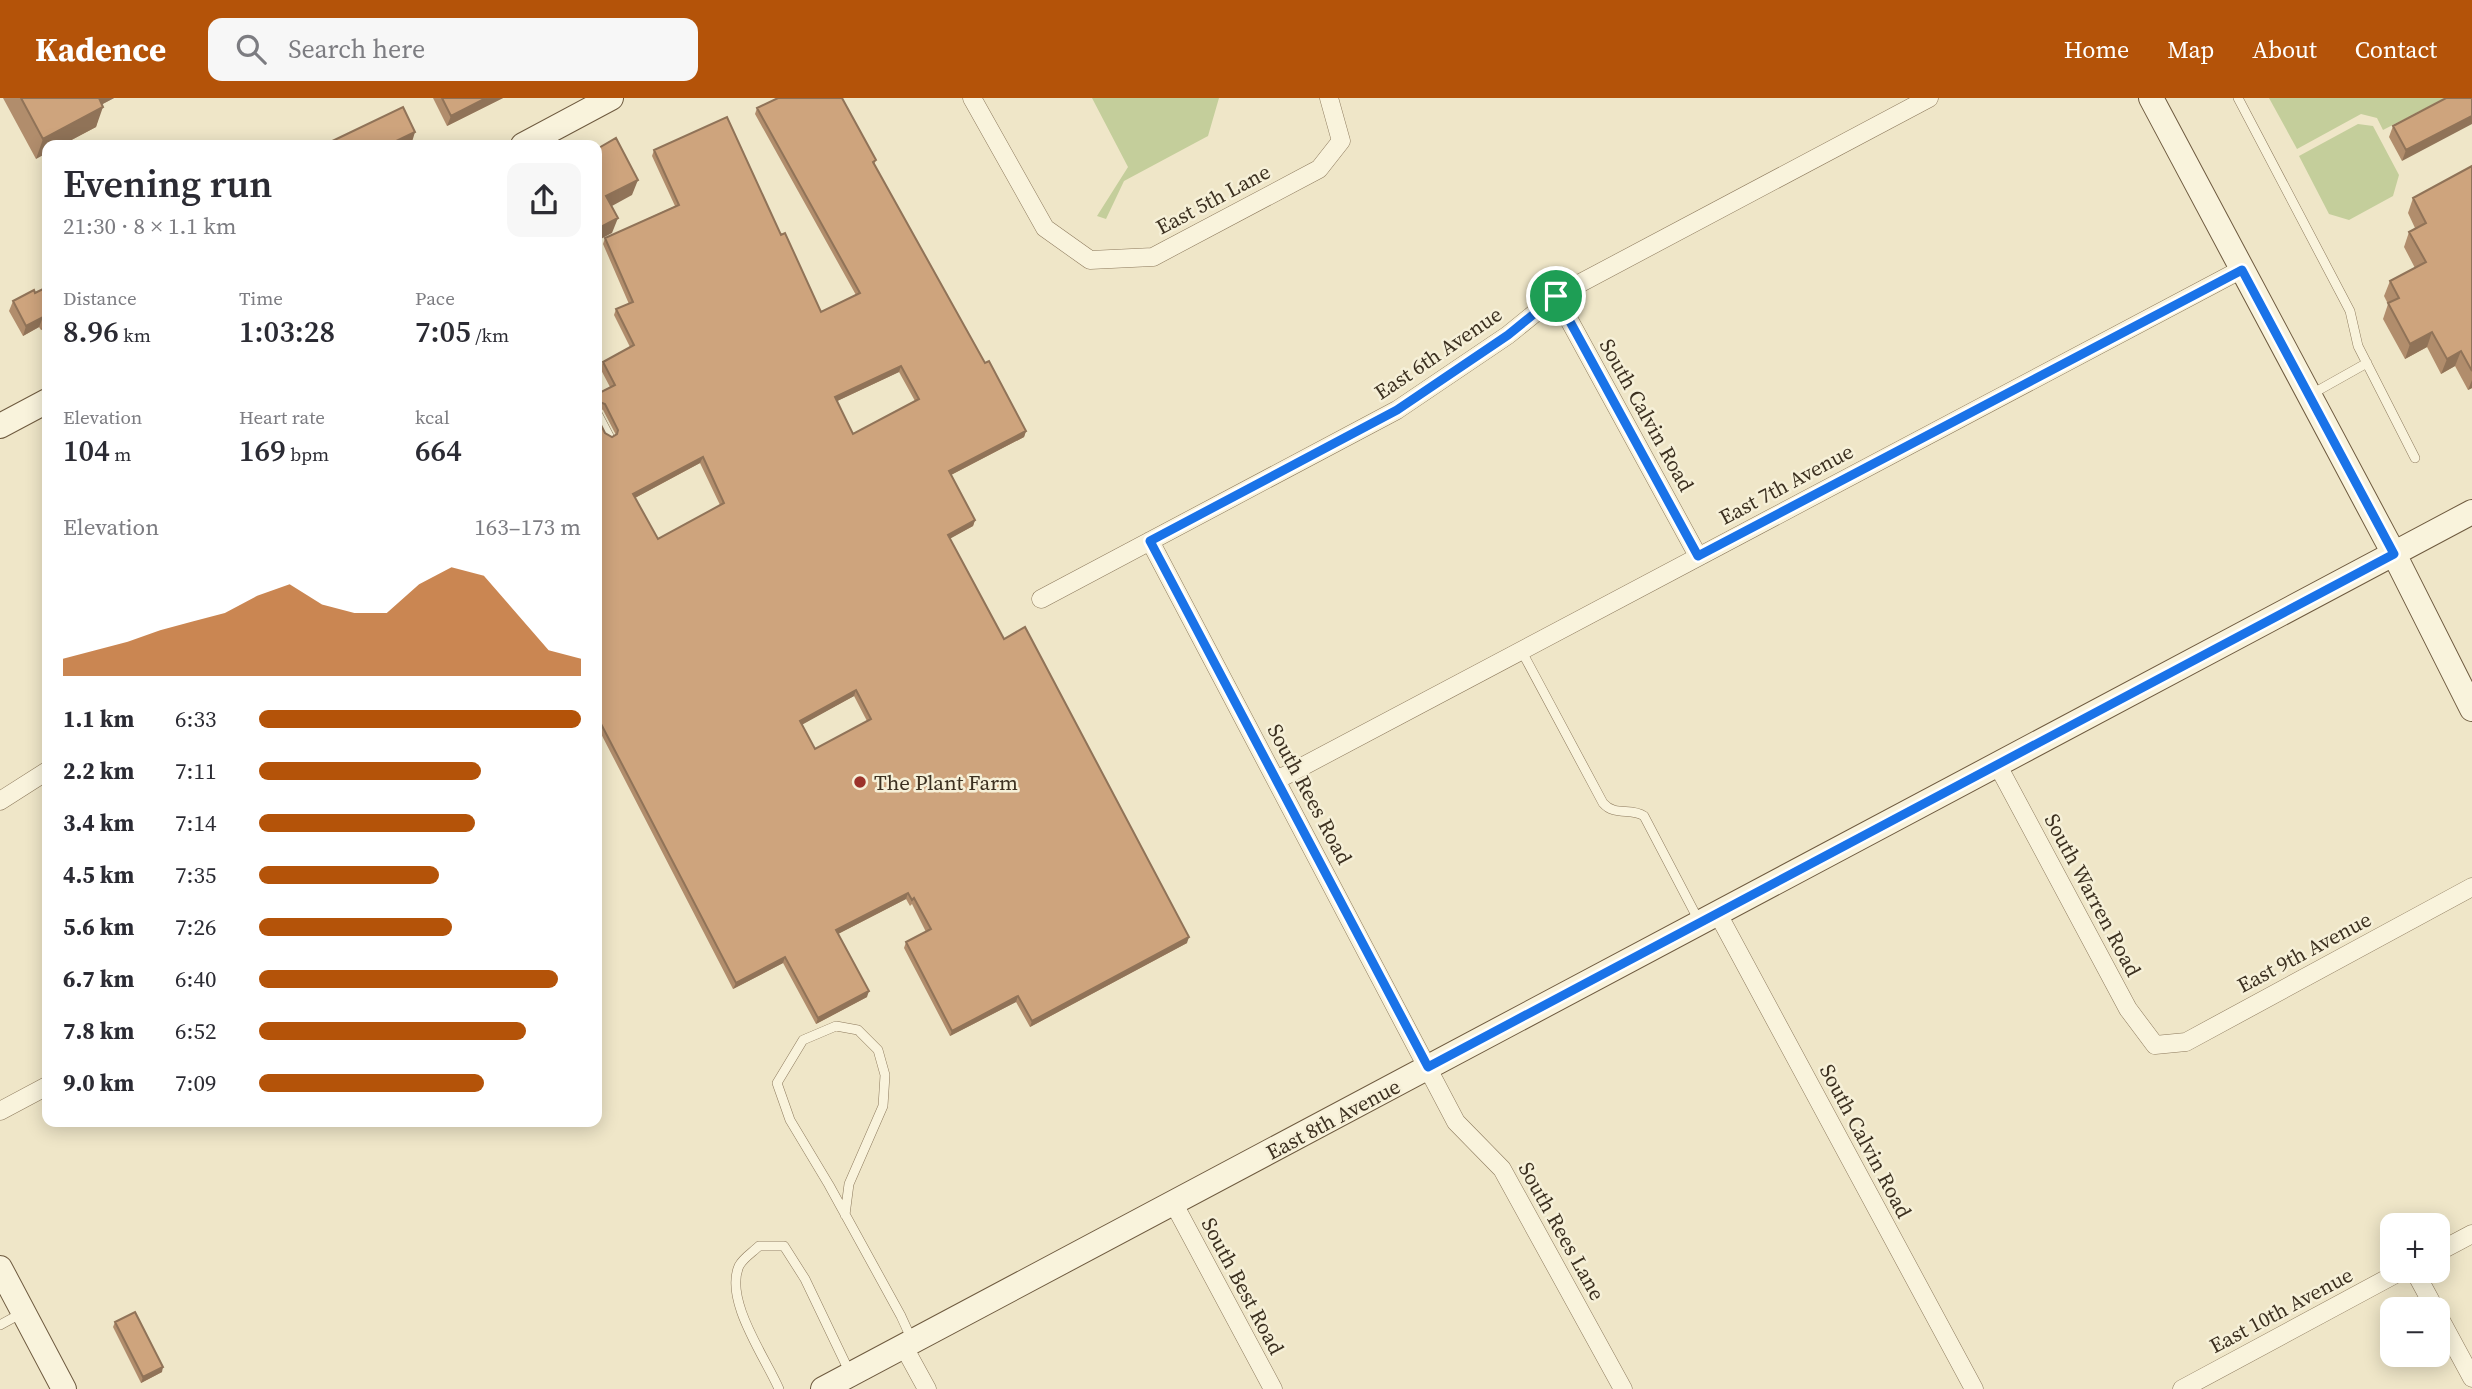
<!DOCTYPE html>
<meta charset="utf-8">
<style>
:root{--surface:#fff;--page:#f7f7f7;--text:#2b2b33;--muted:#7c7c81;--accent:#b45309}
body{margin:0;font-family:"Source Serif 4",serif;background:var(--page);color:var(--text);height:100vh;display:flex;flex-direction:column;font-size:26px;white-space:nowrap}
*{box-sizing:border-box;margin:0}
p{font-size:23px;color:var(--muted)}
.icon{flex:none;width:38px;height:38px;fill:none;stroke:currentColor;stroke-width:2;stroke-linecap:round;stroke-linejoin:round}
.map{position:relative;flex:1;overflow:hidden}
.sheet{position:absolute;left:42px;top:42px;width:560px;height:987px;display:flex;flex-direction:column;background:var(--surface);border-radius:14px;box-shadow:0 4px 18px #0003}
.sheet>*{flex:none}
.tools{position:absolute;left:2380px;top:1115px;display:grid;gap:14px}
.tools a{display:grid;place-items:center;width:70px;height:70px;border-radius:14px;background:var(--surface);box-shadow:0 4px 18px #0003;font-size:35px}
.pin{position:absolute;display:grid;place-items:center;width:60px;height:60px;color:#fff;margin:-30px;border:4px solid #fff;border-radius:50%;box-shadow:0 2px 7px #0007}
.round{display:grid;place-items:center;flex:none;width:74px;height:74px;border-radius:14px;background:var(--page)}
.headline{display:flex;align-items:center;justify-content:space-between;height:119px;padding:0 21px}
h1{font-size:38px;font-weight:600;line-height:52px}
.figures{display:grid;grid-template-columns:repeat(3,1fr);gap:10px;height:119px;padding:7px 21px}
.figures div{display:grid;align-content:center}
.figures b{font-size:30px;font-weight:600}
.figures small{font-size:19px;font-weight:400}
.figures p{font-size:19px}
.chart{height:196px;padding:14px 21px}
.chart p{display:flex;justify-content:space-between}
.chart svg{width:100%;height:126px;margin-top:7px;fill:var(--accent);opacity:.7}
ul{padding:0 21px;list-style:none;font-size:23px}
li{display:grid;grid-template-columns:112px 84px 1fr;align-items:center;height:52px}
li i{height:18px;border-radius:9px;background:var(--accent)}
header{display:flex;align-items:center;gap:42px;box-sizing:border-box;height:98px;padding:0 35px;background:var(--accent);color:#fff}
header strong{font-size:33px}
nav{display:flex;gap:38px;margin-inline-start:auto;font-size:24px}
.search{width:490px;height:63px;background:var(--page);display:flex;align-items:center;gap:18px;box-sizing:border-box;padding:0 24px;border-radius:14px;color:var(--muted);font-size:26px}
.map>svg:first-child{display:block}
.green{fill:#c4ce9b}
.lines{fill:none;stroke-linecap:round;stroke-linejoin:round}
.lane-casing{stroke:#8c795c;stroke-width:10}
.street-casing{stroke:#8c795c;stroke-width:19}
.secondary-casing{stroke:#6e5a3f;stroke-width:26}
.lane{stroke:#f9f3dc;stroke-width:9}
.street{stroke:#f9f3dc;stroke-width:18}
.secondary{stroke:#f9f3dc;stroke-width:24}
.wall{fill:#b18d6c;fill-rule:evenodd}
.shaded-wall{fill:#907358}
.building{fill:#cea47d;stroke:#907358;stroke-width:2;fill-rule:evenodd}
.route-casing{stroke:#fff;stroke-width:14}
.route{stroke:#1a73e8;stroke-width:9}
.poi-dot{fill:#9c332b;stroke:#f6f0d8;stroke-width:2.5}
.labels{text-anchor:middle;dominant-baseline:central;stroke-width:5;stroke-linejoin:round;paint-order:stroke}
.street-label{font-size:21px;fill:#3c3020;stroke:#f6f0d8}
.poi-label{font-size:21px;fill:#3c3020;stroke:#f6f0d8;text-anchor:start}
</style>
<header>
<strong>Kadence</strong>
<div class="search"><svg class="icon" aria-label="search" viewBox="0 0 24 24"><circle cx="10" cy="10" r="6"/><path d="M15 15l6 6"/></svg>Search here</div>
<nav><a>Home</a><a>Map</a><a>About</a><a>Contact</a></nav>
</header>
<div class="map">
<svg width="2472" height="1291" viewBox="0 0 2472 1291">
<rect width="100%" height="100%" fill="#efe6c8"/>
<path class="green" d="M1092 0H1219L1208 38 1124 83 1106 121 1097 118 1128 69Z
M2269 0H2445L2383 32 2377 20 2361 16 2297 51Z
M2358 26 2373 28 2399 77 2393 98 2349 122 2329 116 2299 58Z"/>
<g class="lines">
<g class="lane-casing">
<path id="lane" d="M2238 0 2350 213 2358 248 2415 360
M2310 297 2367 265
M597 315 609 338
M1521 552 1603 705C1615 719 1631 709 1644 718L1699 823
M845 1117 849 1086 883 1008 885 977 878 952 858 932 836 928 803 942 777 985 790 1022 829 1087 901 1218 912 1242
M0 1227 22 1215
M779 1291C765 1259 724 1202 739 1168 743 1160 753 1154 759 1148H784L805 1181 850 1275"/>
</g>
<g class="street-casing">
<path id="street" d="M972 0 1045 130 1090 162 1153 159 1319 71 1341 43 1329 0
M1556 198 1698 458
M1150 443 1456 1024 1502 1071 1623 1291
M1041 501 1397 312 1508 237 1556 198 1929 0
M1997 666 2128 911 2155 947 2186 944 2472 789
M1277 682 2242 171
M0 703 47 673
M1718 816 1974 1291
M0 1013 47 988
M1174 1106 1273 1291
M2438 1154 2472 1136
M2414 1172 2435 1211
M2438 1217 2472 1280
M904 1249 927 1291
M2182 1291 2403 1172"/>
</g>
<g class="secondary-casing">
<path id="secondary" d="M2151 0 2394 456 2472 611
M523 47 611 0
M0 328 47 303
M0 1170 64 1291
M823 1291 2472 414"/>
</g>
<use href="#lane" class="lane"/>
<use href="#street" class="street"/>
<use href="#secondary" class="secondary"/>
</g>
<path class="wall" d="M3 0H114L102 6 96 29 62 47H47L36 61Z
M433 0H503L447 28Z
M2446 0 2402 63 2389 39 2393 28Z
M757 10 876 62 874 67 985 265 1026 333 1024 339 951 377 975 422 973 428 950 440 1004 541 1187 845 1030 929 1016 904 950 938 904 850 906 844 926 834 912 806 910 808 906 801 838 836 867 899 816 926 783 865 733 891 598 630 605 335 612 339 616 337 603 312 597 309V296L610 289 600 270 603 264 630 249 614 217 616 211 629 206 603 146 605 140 675 108 652 58 654 52 781 137 821 214 856 197 755 16ZM899 274 915 303 853 336 837 303ZM700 365 720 407 658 441 635 400ZM854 598 867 623 815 651 802 626Z
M2472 68V290L2468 292 2455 268 2441 276 2427 249 2405 261 2383 221 2388 206 2384 198 2390 183 2415 170 2404 149 2409 134 2415 130 2408 115 2413 100Z
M34 192 47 228 41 232 39 229 23 238 9 213 13 203Z
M115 1224 162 1274 141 1285 113 1229Z"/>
<path class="shaded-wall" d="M93 0H114L88 14Z
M486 0H503L447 28 451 18Z
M103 9 96 29 62 47H47V55L36 61 43 41Z
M2472 18V26L2402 63 2406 52Z
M415 34 412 44 405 47H388Z
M638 82 632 97 601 114 606 98Z
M618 120 612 135 597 143V131Z
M43 219 39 229 23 238 26 228Z
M47 220V228L41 232 45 222Z
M2432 234 2427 249 2405 261 2410 246Z
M2461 253 2455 268 2441 276 2447 261Z
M901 268 899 274 833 305 835 299Z
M2472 282V290L2468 292Z
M1026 333 1024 339 947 379 949 373Z
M703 359 700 365 631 402 633 396Z
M975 422 973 428 946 443 948 437Z
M856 592 854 598 798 629 800 623Z
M908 795 906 801 834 838 836 832Z
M1189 839 1187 845 1030 929 1032 923Z
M785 859 783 865 733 891 736 885Z
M869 893 867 899 816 926 818 920Z
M1018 898 1016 904 950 938 952 933Z
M163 1269 162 1274 141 1285 143 1279Z"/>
<path class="building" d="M21 0H99L103 9 43 41Z
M442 0H486L451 18Z
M778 0H842L876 62 873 64 985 265 989 263 1026 333 949 373 975 422 948 437 1004 541 1025 529 1189 839 1032 923 1018 898 952 933 906 844 931 831 914 800 912 802 908 795 836 832 869 893 818 920 785 859 736 885 600 624 597 626V319L605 335 612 339 617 336 618 332 605 306 597 303V296L615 287 603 264 634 247 616 211 633 204 605 140 679 107 654 52 727 19 781 137 785 135 821 214 860 195 757 10ZM901 268 919 301 853 336 835 299ZM703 359 724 405 658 441 633 396ZM856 592 871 621 815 651 800 623Z
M2446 0H2472V18L2406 52 2393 28Z
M403 9 415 34 388 47H324Z
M616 40 638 82 606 98 618 120 597 131V51Z
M2472 68V273L2461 253 2447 261 2432 234 2410 246 2388 205 2399 200 2390 183 2426 164 2409 134 2426 125 2413 100Z
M47 189V220L45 222 43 219 26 228 13 203 34 192 35 195Z
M135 1214 163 1269 143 1279 115 1224Z"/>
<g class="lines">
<g class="route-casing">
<path id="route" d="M2242 172 2394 456 1428 969 1150 443 1397 312 1508 237 1556 198 1698 458Z"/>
</g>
<use href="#route" class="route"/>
</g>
<circle class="poi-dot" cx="860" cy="684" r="7"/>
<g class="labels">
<g class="street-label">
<text transform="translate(1213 101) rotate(-28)">East 5th Lane</text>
<text transform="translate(1438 255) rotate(-34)">East 6th Avenue</text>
<text transform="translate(1647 317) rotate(61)">South Calvin Road</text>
<text transform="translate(1786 386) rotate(-28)">East 7th Avenue</text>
<text transform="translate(1310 696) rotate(62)">South Rees Road</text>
<text transform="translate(2093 797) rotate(62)">South Warren Road</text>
<text transform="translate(2304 854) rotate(-28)">East 9th Avenue</text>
<text transform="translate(1333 1021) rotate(-28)">East 8th Avenue</text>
<text transform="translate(1866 1043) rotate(62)">South Calvin Road</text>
<text transform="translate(1562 1133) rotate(61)">South Rees Lane</text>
<text transform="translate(1243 1188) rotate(62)">South Best Road</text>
<text transform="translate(2281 1212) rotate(-28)">East 10th Avenue</text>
</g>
<g class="poi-label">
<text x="874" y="684">The Plant Farm</text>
</g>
</g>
</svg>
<div class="tools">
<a>+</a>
<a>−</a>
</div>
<div class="pin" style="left:1556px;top:198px;background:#1e9e55"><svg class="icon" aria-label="arrive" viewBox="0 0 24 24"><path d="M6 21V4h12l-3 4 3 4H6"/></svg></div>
<section class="sheet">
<div class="headline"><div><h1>Evening run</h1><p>21:30 · 8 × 1.1 km</p></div><a class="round"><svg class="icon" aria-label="share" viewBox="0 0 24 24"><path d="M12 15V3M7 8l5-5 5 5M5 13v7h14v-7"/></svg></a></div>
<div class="figures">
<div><p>Distance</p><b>8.96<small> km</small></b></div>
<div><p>Time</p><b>1:03:28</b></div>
<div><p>Pace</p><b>7:05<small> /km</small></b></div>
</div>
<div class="figures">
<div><p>Elevation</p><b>104<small> m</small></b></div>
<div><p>Heart rate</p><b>169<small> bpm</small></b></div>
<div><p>kcal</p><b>664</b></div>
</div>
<div class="chart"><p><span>Elevation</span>163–173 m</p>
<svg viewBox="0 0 160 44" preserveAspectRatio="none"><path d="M0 44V38L10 35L20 32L30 28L40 25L50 22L60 16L70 12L80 19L90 22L100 22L110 12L120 6L130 9L140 22L150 35L160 38V44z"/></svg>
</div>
<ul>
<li><b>1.1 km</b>6:33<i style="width:100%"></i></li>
<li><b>2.2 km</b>7:11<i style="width:69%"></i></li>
<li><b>3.4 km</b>7:14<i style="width:67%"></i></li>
<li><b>4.5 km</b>7:35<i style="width:56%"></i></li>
<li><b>5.6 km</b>7:26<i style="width:60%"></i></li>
<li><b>6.7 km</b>6:40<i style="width:93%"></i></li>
<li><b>7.8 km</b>6:52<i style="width:83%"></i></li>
<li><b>9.0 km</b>7:09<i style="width:70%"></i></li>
</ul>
</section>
</div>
